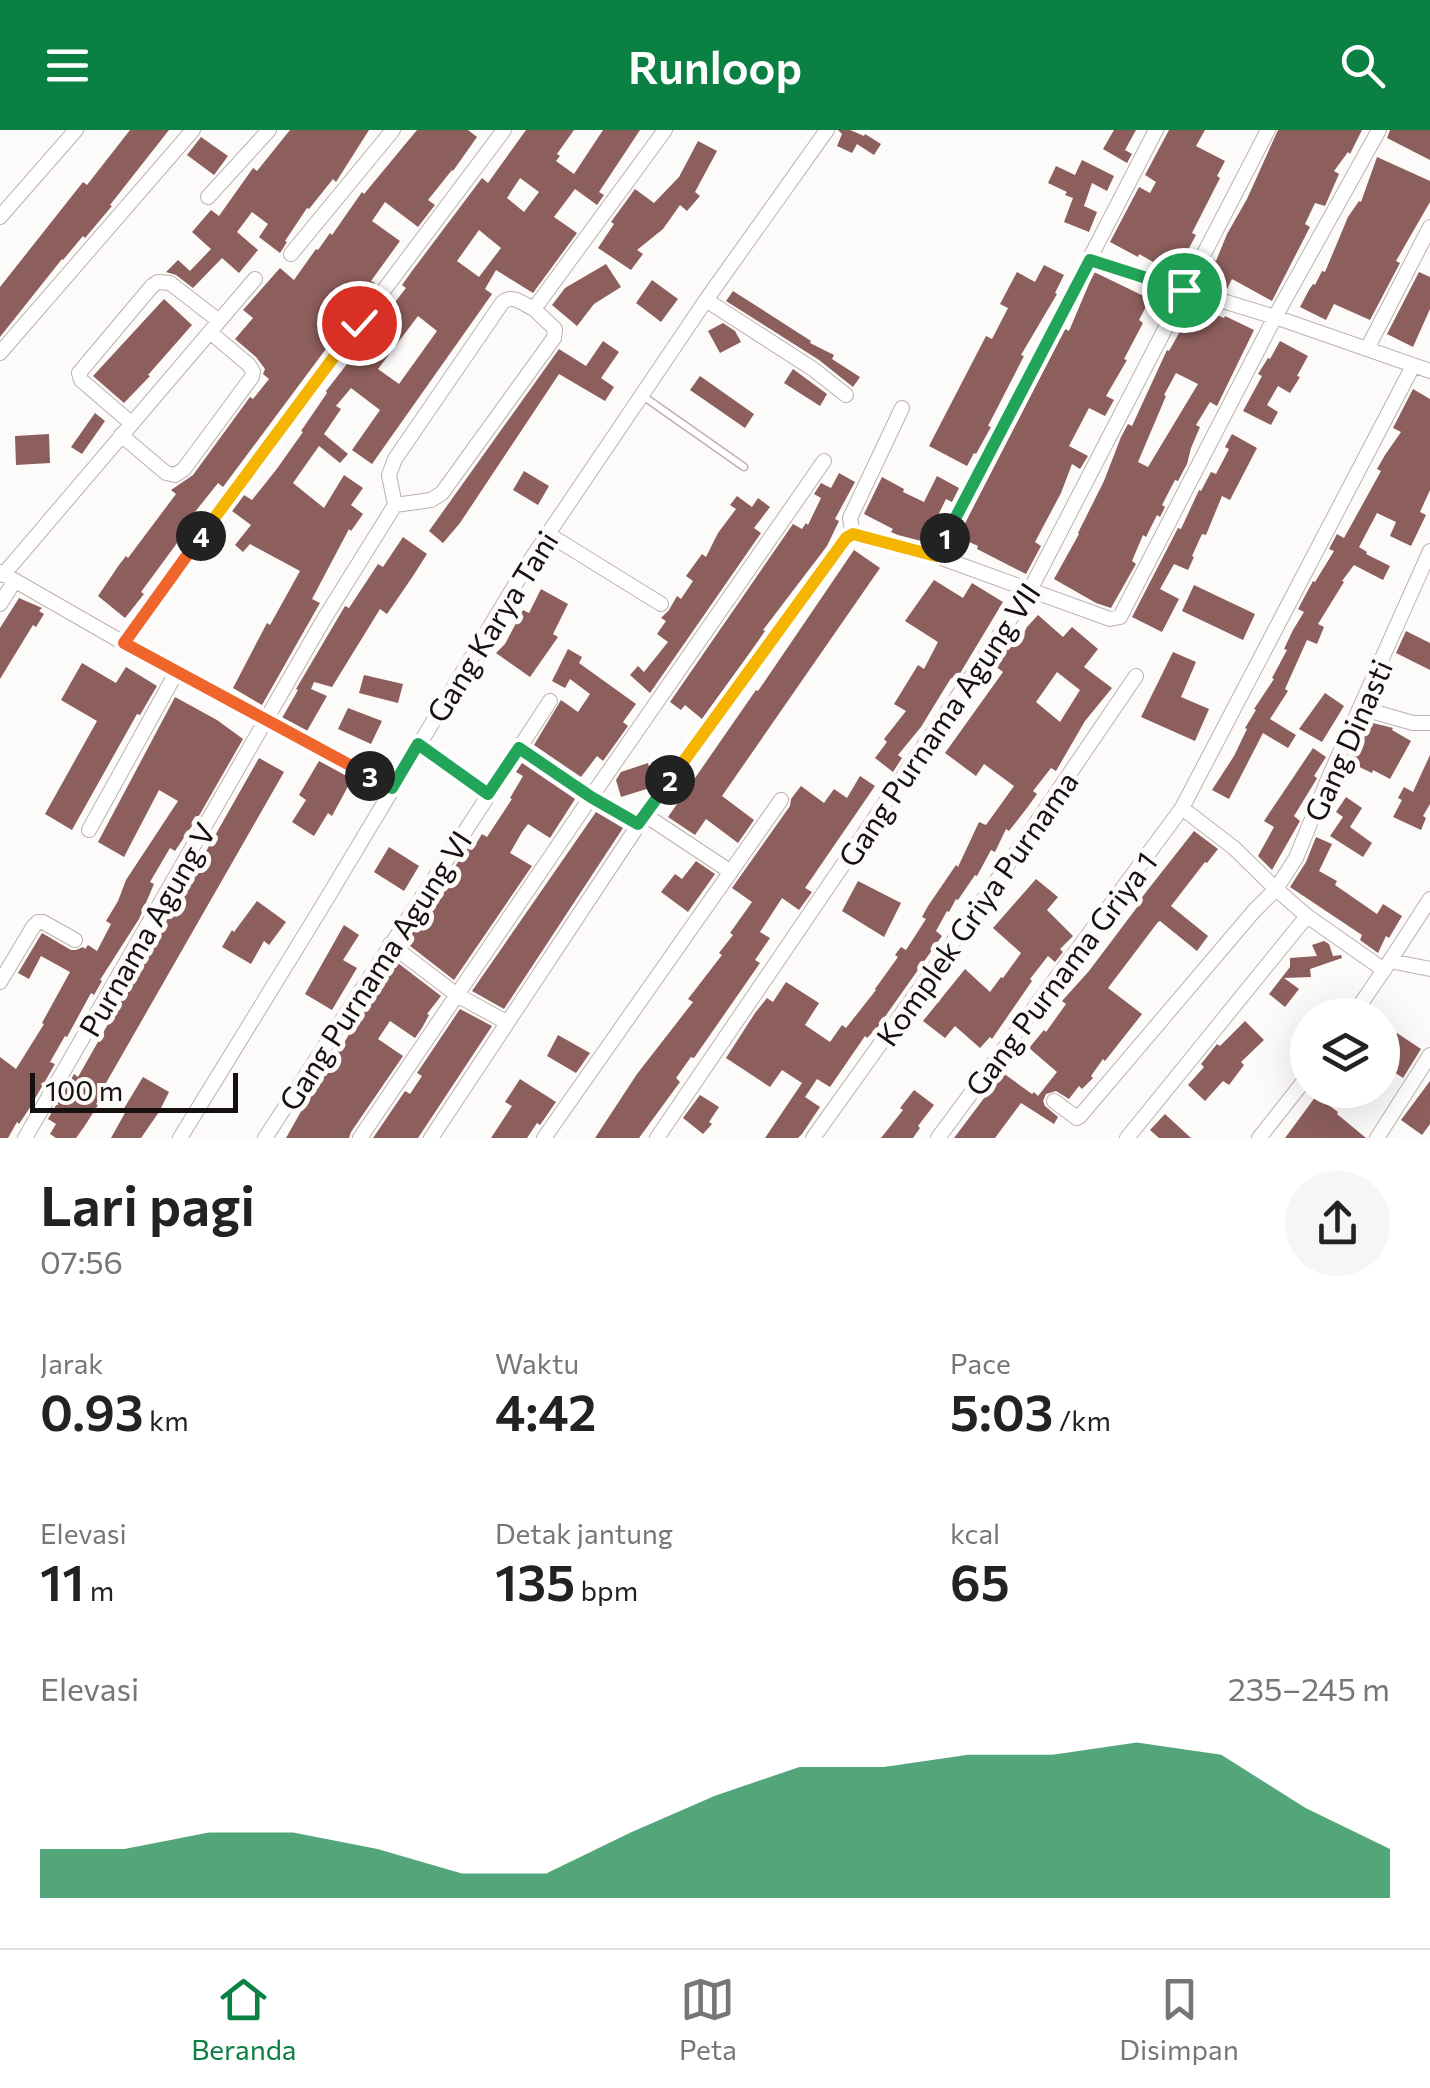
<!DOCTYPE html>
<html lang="id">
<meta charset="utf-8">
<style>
:root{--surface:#fff;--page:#f6f6f6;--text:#222;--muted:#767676;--line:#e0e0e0;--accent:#0b8043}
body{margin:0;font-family:Commissioner,sans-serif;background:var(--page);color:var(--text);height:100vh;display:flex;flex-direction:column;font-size:38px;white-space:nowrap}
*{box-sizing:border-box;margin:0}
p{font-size:32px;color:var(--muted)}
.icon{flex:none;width:55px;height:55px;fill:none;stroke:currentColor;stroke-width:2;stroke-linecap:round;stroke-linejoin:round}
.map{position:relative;height:1008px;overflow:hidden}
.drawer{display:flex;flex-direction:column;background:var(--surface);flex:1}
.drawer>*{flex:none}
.controls{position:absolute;left:1290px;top:868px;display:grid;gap:20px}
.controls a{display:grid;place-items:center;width:110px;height:110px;border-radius:50%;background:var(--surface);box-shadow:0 10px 40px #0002;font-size:50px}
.scale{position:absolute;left:30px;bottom:25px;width:208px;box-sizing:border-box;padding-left:10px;border:5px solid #161111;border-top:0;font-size:28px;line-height:35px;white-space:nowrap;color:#161111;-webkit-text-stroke:8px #fdfafa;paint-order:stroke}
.pin{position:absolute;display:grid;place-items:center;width:85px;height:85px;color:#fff;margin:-42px;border:5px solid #fff;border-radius:50%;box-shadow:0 2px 10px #0007}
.km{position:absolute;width:50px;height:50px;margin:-25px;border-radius:50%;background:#222;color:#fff;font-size:28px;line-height:50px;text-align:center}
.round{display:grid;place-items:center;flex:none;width:105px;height:105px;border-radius:52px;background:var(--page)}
.headline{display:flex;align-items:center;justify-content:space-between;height:170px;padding:0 40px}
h1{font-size:55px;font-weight:600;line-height:75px}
.stats{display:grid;grid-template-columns:repeat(3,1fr);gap:15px;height:170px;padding:10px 40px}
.stats div{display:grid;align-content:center}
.stats b{font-size:50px;font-weight:600}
.stats small{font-size:28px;font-weight:400}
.stats p{font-size:28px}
.chart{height:280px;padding:20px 40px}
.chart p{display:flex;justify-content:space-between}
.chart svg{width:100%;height:180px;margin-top:10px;fill:var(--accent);opacity:.7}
header{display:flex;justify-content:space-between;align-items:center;height:130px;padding:0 40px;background:var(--accent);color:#fff;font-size:45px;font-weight:600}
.tabs{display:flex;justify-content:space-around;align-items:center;height:140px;border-top:2px solid var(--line);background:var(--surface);font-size:28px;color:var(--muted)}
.tabs a{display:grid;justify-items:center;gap:5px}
.tabs .current{color:var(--accent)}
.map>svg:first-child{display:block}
.building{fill:#8c5e5c;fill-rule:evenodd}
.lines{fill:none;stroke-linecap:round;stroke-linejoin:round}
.service-casing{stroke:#beb0af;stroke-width:9}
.minor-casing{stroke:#beb0af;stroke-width:16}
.service{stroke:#fff;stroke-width:6}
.minor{stroke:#fff;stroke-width:14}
.split-1-casing{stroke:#fff;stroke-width:20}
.split-2-casing{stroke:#fff;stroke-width:20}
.split-3-casing{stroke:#fff;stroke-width:20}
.split-4-casing{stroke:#fff;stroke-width:20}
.split-5-casing{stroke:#fff;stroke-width:20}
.split-1{stroke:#22a559;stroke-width:12}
.split-2{stroke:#f5b400;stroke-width:12}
.split-3{stroke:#22a559;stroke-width:12}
.split-4{stroke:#f0652b;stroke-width:12}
.split-5{stroke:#f5b400;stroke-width:12}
.labels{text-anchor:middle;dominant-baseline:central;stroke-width:10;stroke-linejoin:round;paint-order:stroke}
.street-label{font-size:30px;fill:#161111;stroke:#fdfafa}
</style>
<header><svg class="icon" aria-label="menu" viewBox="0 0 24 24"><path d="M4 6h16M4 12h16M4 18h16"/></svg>Runloop<svg class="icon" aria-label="search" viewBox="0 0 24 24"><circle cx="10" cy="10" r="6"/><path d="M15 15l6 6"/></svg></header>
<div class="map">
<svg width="1430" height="1008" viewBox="0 0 1430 1008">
<rect width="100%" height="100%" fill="#fdfafa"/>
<path class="building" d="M130 0H169L110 75 112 76 85 108 83 106 63 130 62 129 0 207V157L83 52 87 55Z
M290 0H369L336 52 333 49 309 79 307 78 285 111 287 112 280 123 259 107 268 94 252 82 237 102 258 120 239 143 222 128 193 158 176 145 166 142 178 130 190 141 211 119 192 102 211 80 219 86 253 38 257 41Z
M417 0H468L477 7 453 41 452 40 428 70 435 75 418 97 385 72 372 91 400 111 371 151 375 153 223 357 218 353 179 402 183 405 141 462 144 464 125 488 98 466 119 435 126 426 128 428 176 364 171 360 193 345 250 267 253 269 269 249 263 244 265 239 256 227 235 209 253 188 243 180 280 138 294 150 316 119 318 120 330 103 332 105 362 62 364 64Z
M526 0H574L557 24 560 26 556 31 574 44 603 0H640L599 62 604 65 597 75 575 59 554 87 577 103 533 163 496 140 485 159 492 164 372 334 352 320 380 280 351 258 336 276 341 279 324 304 348 324 340 333 319 316 293 353 324 378 344 345 363 358 351 375 363 384 351 401 349 399 312 469 320 473 262 575 233 558 267 493 270 495 300 441 250 414 243 422 235 415 251 395 232 381 244 365 252 370 276 340 303 302 301 301 327 263 326 261 406 158 402 155 412 141 482 48 488 53ZM520 48 539 62 524 82 507 68ZM479 100 501 118 479 147 457 131ZM418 186 437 201 399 254 378 239Z
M838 0H850L864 6 865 4 881 14 874 25 857 14 852 23 837 16 842 4Z
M1114 0H1136L1125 20 1132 24 1127 33 1103 19Z
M1169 0H1205L1196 16 1225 31 1217 46 1220 48 1192 103 1196 105 1187 122 1183 120 1171 142 1139 124 1138 127 1110 112 1139 57 1150 63 1156 52 1145 45Z
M1278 0H1362L1350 24 1348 22 1334 41 1339 44 1325 76 1315 73 1305 94 1310 97 1272 171 1232 149 1227 159 1204 148 1213 129 1216 131 1227 104 1247 69Z
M1390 0H1430V30L1387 8Z
M201 7 228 26 214 45 187 25Z
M698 11 717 21 695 62 700 66 687 81 680 75 663 99 637 120 643 124 631 140 598 118 614 94 611 92 635 59 654 73 679 47Z
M1377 27 1430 51V72L1396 131 1400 133 1370 190 1334 174 1326 190 1300 177 1309 160 1313 154 1315 155 1322 141 1325 142 1348 87 1359 71 1361 72Z
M1082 30 1114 46 1107 61 1092 53 1084 76 1097 82 1089 102 1064 92 1073 68 1065 65 1067 62 1048 53 1056 36 1075 45Z
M606 134 621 157 594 174 577 196 552 175 565 158Z
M1044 135 1064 145 1055 163 1057 164 1021 225 1024 226 988 296 991 297 976 324 974 323 967 336 929 316 986 206 992 209 1008 178 1000 174 1017 142 1035 152Z
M1094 142 1150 169 1139 190 1143 193 1124 229 1127 230 1106 266 1114 270 1105 286 1089 278 1069 316 1088 326 1080 339 1072 334 1061 363 1035 412 1041 416 1026 444 977 419 978 416 958 407 1065 199 1069 201Z
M1419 142 1430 147V179L1413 217 1387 204Z
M652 150 678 169 661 192 636 173Z
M733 161 811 211 810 213 834 225 832 229 860 247 853 257 819 230 726 171Z
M164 169 192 195 148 245 150 246 124 273 93 246Z
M1190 174 1224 188 1225 186 1254 200 1217 276 1210 272 1196 295 1200 297 1191 318 1187 334 1178 351 1175 350 1162 375 1165 377 1160 387 1157 385 1146 407 1143 405 1132 431 1136 434 1111 478 1096 473 1054 449 1079 404 1078 403 1104 351 1121 307 1128 294 1132 296 1167 220 1169 221 1183 196 1180 195ZM1176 243 1198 254 1148 337 1138 332 1166 266 1164 265Z
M723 193 735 201 741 212 720 223 708 201Z
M603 211 619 222 601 248 614 257 605 271 559 244 460 393 443 413 429 401 559 219 586 236Z
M1280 211 1308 226 1297 246 1300 247 1290 263 1278 256 1267 275 1278 282 1271 295 1243 281 1262 246 1258 244 1268 228 1270 229Z
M793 239 827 264 820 276 784 253Z
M700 246 754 284 745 298 690 260Z
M1413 259 1430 269V360L1420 382 1426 385 1411 416 1390 406 1396 392 1377 383 1359 417 1367 422 1366 424 1390 436 1383 450 1354 435 1342 451 1344 452 1318 494 1324 497 1317 514 1307 510 1285 559 1288 561 1270 589 1296 605 1288 618 1263 603 1229 669 1212 660 1234 626 1247 599 1245 598 1256 580 1254 579 1274 549 1272 548 1287 520 1284 519 1293 500 1304 482 1298 479 1313 451 1315 452 1334 421 1329 419 1337 404 1344 408 1381 341 1377 339 1385 325 1401 302 1393 298Z
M95 283 105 291 82 324 71 317Z
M49 304 50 333 16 335 15 306Z
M1232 304 1257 318 1230 370 1222 366 1206 405 1202 404 1192 426 1194 427 1188 440 1174 434 1160 459 1179 469 1162 502 1132 487 1178 398 1181 399 1199 360 1201 361 1211 342 1216 344 1229 319 1225 317Z
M524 341 549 356 538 375 513 360Z
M839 343 855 352 835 389 839 391 827 416 763 500 765 501 749 524 702 589 685 575 681 580 670 572 793 394 802 399 806 393 808 395 821 368 814 364 821 353 831 358Z
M937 346 959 358 952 372 946 369 925 412 898 405 891 402 893 399 864 384 882 347 904 359 903 362 924 372Z
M737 366 752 377 758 368 770 377 754 398 761 403 650 563 630 545 638 536 644 542 668 512 657 504 666 491 661 488 669 480 677 466 681 469 693 451 686 446 702 424 706 427 718 403 736 379 730 375Z
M403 407 427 424 413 446 387 484 380 479 332 557 314 552 311 559 327 566 307 601 282 588 298 560 296 559 345 476 349 478 378 434 383 437Z
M854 420 880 438 722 666 754 690 738 713 706 689 695 705 668 687 756 560 758 561Z
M934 450 963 468 972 453 1003 472 956 550 951 548 921 597 898 625 902 628 893 642 875 628 887 612 884 609 906 581 894 574 918 535 924 539 938 512 905 491Z
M1194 455 1255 484 1243 510 1182 481Z
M541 459 568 474 553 504 558 507 530 547 496 523 505 514 523 480 529 483Z
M19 468 42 478 39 481 44 484 36 497 33 495 0 549V498Z
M1038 485 1063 507 1072 497 1098 519 1084 537 1112 558 1085 591 1056 641 1051 638 1033 661 1037 664 1027 678 1009 701 1006 699 995 722 991 720 977 746 975 745 958 770 956 769 949 782 947 781 936 801 942 806 877 898 867 908 865 906 830 957 817 949 805 967 820 977 802 1004 798 1008H765L802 953 782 940 770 957 726 928 755 883 767 868 773 872 786 852 819 873 805 895 830 912 842 895 846 898 876 860 875 859 898 827 895 825 901 817 906 820 926 789 922 787 928 776 956 735 958 737 979 692 986 695 1014 656 984 634 976 646 945 623 1003 542 995 536 1010 514 1017 516 1027 497ZM1057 542 1080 560 1060 592 1036 572Z
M1406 501 1430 513V540L1396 523Z
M568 519 582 527 579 533 636 574 623 592 628 596 603 631 597 626 581 647 534 615 561 570 578 582 590 564 570 549 565 558 552 551Z
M1173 522 1196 532 1181 567 1209 579 1195 611 1141 587Z
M82 533 116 553 126 537 157 556 140 585 137 584 72 700 45 684 97 591 61 570Z
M364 545 403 554 398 573 359 563Z
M1325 563 1344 576 1322 612 1299 599Z
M175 567 217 590 243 609 200 684 175 721 170 718 150 752 154 754 139 789 100 850 102 851 94 865 91 863 67 907 65 906 50 932 55 934 29 979 19 994 17 992 8 1008H0V927L16 939 44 894 42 893 70 842 41 826 29 849 18 843 42 803 71 820H76L83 817 85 819 88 815 97 821 111 794 106 791 118 771 126 750 178 671 159 660 124 727 98 712Z
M348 578 382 591 371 614 338 599Z
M1369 592 1393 598 1392 600 1411 611 1390 649 1373 640 1372 643 1349 632Z
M1313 618 1326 627 1314 646 1317 648 1316 650 1294 686 1300 691 1272 740 1258 726 1274 697 1264 691Z
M1430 625V674L1423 686 1426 688 1421 700 1393 687 1402 670 1398 668 1404 657 1413 662Z
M259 628 284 642 102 960 105 962 96 974 98 975 84 997 76 1008H56L50 1004 56 994 48 989 74 944 78 947Z
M319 631 352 649 332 686 328 683 314 706 292 692 306 670 299 665Z
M522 633 575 669 550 708 528 694 522 702 510 723 532 736 454 850 405 812 468 717 472 720 482 704 487 707 512 669 510 668 523 646 516 642Z
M648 633 654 655 653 657 621 667 616 650 621 642Z
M860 646 875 656 805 758 812 762 799 780 782 768 760 802 770 808 755 830 760 833 694 928 691 927 676 948 680 952 639 1008H595L637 944 693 872 688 869 722 825 719 823 733 805 730 803 752 772 732 758 790 676 791 669 801 656 824 673 834 659 847 668Z
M1346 667 1362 678 1350 697 1372 713 1363 727 1330 706 1343 687 1336 682Z
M596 682 623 698 504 879 472 861Z
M1194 701 1218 719 1207 733 1205 732 1171 776 1208 806 1197 821 1160 791 1158 792 1108 858 1142 884 1105 931 1103 929 1091 946 1093 948 1082 959 1079 956 1069 969 1056 961 1046 964 1043 971 1045 976 1058 987 1054 994 1021 973 995 1008H954L1003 943 1032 964 1034 962 1038 966 1057 942 1029 918 1044 900 1046 902 1066 874 1062 871 1089 841 1138 776 1136 775 1150 757Z
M1316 707 1332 714 1319 741 1337 751 1335 755 1377 784 1383 774 1402 786 1389 808 1386 806 1378 823 1360 810 1362 805 1290 757 1306 732Z
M389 717 419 736 404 761 374 742Z
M696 731 715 744 688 782 661 762 675 744 682 749Z
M1036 749 1058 767 1047 780 1073 806 1060 819 1063 822 1055 832 1048 826 1030 849 1032 851 992 909 990 907 980 918 955 896 945 908 923 891 965 839 990 862 1001 847 1003 848 1021 823 993 798Z
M858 751 901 773 884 807 842 781Z
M257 771 286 792 269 815 264 811 251 834 222 817 232 800 234 802Z
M344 795 359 805 343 830 357 838 332 880 305 864Z
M1324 811 1329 814 1333 826 1341 825 1342 828 1310 839 1311 847 1284 848 1299 859 1285 877 1269 864 1290 837V828L1317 826 1312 815Z
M394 830 441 866 427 884 429 885 422 898 415 908 390 891 378 909 403 926 351 1002 349 1008H286L326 937 337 920 339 921Z
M460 879 492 896 418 1008H373L405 961 410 964 422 946 417 943Z
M1245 891 1264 910 1241 932 1244 935 1229 955 1223 951 1205 971 1188 955 1204 937 1201 934 1217 914 1220 916Z
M1397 903 1421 919 1403 948 1382 934V924Z
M558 905 590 923 576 943 547 926Z
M143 947 169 962 159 982 141 1008H111L126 981 123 980Z
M520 949 556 972 540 995 537 993 527 1008H491L512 976 505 972Z
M1430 951V994L1422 1005 1401 990Z
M914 960 934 975 918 996 920 998 913 1008H881L903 980 900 978Z
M700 965 719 977 709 992 712 994 703 1004 683 988Z
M1316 966 1338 982 1337 984 1366 1008H1285Z
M1165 984 1191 1008H1159L1150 1000Z"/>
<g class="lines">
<g class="service-casing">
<path id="service" d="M643 266 744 337"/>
</g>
<g class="minor-casing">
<path id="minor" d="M208 67 269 0
M0 87 76 0
M291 124 393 0
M1090 130 1275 187 1430 241
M706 170 813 239 846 265
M1367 219 1430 97
M0 223 193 0
M131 293 81 250 79 243 152 156 158 152 170 153 219 191
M121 305 166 343 175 345 184 339 252 247 253 242 249 235 210 202
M395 375 431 370 442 363 554 208 555 199 534 179
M548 404 661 474
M853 404 936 426 1110 489 1120 487 1275 187 1379 0
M853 404 850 388 902 278
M936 426 1156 0
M0 442 176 543 392 658
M3 445 255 149
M0 474 14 452
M123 513 231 364 504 0
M1360 578 1413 593H1430
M418 614 489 664
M519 618 591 667 639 694
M645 685 731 742
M89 700 176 543
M390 814 457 865 506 892
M1390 831 1430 839
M1384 840 1430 769
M0 852 33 797 38 792H43L75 810
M1353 885 1384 840 1307 786 1276 759 1296 728 1329 647 1430 421
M1054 971 1077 988 1080 986 1254 781 1276 759 1234 718 1182 678
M25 1008 324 489 395 375 389 345 395 329 502 173C512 163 523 174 534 179L665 0
M180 1008 320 780 527 435 706 170 827 0
M265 1008 550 571
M360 1008 591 667 824 331
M431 1008 639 694 846 408 853 404
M544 1008 781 670
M657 1008 1030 460 1268 0
M813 1008 998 749 1136 546
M938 1008 1182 678 1413 236
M1127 1008 1307 786
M1259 1008 1308 946
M1377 1008 1430 925"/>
</g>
<use href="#service" class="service"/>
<use href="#minor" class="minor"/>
</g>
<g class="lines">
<g class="split-1-casing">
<path id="split-1" d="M945 408 1090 130 1184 160"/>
</g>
<g class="split-2-casing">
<path id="split-2" d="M670 650 846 408 853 404 936 426 945 408"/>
</g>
<g class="split-3-casing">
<path id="split-3" d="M370 646 392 658 418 614 488 664 519 618 591 667 638 694 670 650"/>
</g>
<g class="split-4-casing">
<path id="split-4" d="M201 406 124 513 370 646"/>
</g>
<g class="split-5-casing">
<path id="split-5" d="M201 406 359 193"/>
</g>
<use href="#split-1" class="split-1"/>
<use href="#split-2" class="split-2"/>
<use href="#split-3" class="split-3"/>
<use href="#split-4" class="split-4"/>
<use href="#split-5" class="split-5"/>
</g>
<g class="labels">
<g class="street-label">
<text transform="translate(491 496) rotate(-58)">Gang Karya Tani</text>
<text transform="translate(938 594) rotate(-56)">Gang Purnama Agung VII</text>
<text transform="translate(1347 610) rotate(-66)">Gang Dinasti</text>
<text transform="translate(976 778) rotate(-55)">Komplek Griya Purnama</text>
<text transform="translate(146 799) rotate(-60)">Purnama Agung V</text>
<text transform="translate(374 840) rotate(-57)">Gang Purnama Agung VI</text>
<text transform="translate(1060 843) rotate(-53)">Gang Purnama Griya 1</text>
</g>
</g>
</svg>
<div class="controls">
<a><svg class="icon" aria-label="layers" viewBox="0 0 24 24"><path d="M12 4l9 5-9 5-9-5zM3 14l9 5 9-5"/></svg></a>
</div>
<div class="scale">100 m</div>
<div class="pin" style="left:1184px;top:160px;background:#1e9e55"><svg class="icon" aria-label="arrive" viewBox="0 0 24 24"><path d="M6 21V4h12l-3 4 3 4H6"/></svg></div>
<div class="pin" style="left:359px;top:193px;background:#d93025"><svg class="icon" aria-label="check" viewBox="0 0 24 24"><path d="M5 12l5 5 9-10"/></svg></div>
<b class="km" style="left:945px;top:408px">1</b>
<b class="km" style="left:670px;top:650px">2</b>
<b class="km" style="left:370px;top:646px">3</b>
<b class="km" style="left:201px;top:406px">4</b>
</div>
<section class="drawer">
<div class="headline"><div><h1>Lari pagi</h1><p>07:56</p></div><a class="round"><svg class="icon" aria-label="share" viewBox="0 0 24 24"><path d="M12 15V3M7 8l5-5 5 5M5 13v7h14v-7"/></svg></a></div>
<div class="stats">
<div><p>Jarak</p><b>0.93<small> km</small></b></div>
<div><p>Waktu</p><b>4:42</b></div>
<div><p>Pace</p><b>5:03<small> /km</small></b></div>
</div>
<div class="stats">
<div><p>Elevasi</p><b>11<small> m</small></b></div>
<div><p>Detak jantung</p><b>135<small> bpm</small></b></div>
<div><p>kcal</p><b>65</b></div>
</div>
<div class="chart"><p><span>Elevasi</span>235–245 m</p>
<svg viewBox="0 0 160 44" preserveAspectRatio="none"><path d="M0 44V32L10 32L20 28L30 28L40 32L50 38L60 38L70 28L80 19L90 12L100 12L110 9L120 9L130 6L140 9L150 22L160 32V44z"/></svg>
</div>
</section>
<nav class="tabs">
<a class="current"><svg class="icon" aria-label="home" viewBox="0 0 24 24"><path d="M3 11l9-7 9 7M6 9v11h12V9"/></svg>Beranda</a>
<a><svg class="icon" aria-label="map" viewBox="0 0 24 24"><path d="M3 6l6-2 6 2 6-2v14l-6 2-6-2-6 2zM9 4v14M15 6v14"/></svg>Peta</a>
<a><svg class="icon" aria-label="saved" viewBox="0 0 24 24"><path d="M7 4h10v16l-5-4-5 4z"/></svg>Disimpan</a>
</nav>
